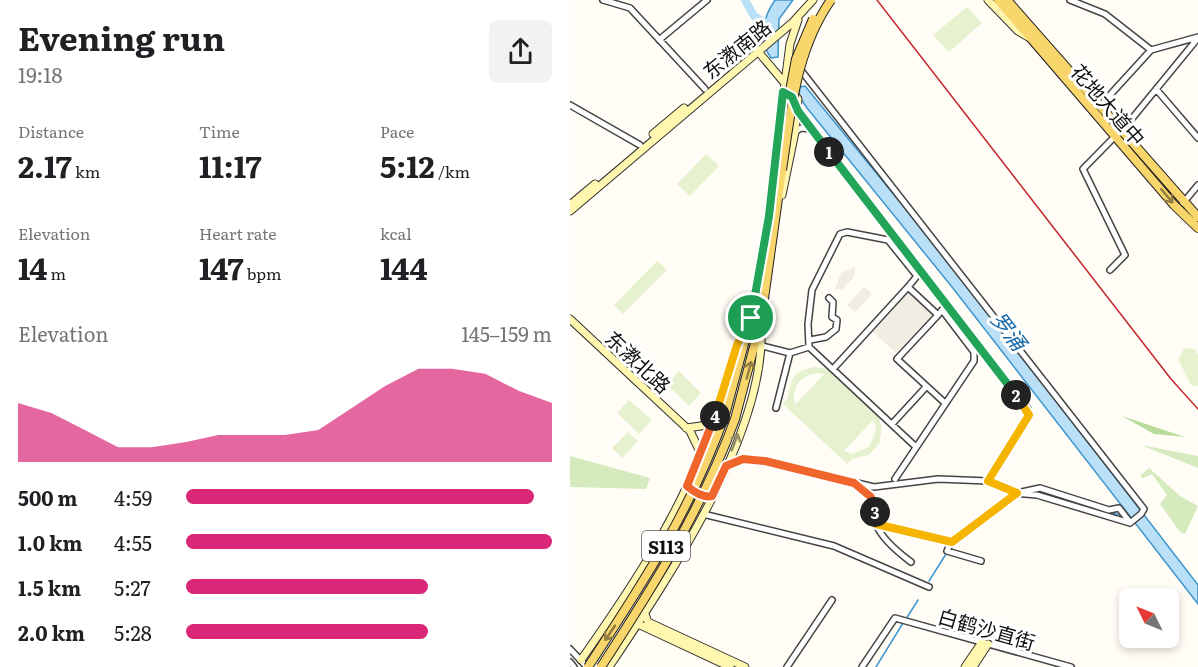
<!DOCTYPE html>
<meta charset="utf-8">
<style>
:root{--surface:#fff;--page:#f2f2f2;--text:#202124;--muted:#757577;--accent:#db2777}
body{margin:0;font-family:Literata,"Noto Sans SC",serif;background:var(--page);color:var(--text);height:100vh;display:flex;flex-direction:column;font-size:22px;white-space:nowrap}
*{box-sizing:border-box;margin:0}
p{font-size:20px;color:var(--muted)}
.icon{flex:none;width:33px;height:33px;fill:none;stroke:currentColor;stroke-width:2;stroke-linecap:round;stroke-linejoin:round}
.map{position:relative;flex:1;overflow:hidden}
.details{display:flex;flex-direction:column;background:var(--surface);width:570px}
.details>*{flex:none}
.needle{width:39px;rotate:313deg}
.controls{position:absolute;left:549px;top:588px;display:grid;gap:12px}
.controls a{display:grid;place-items:center;width:60px;height:60px;border-radius:9px;background:var(--surface);box-shadow:0 3px 9px #0003;font-size:30px}
.pin{position:absolute;display:grid;place-items:center;width:51px;height:51px;color:#fff;margin:-26px;border:3px solid #fff;border-radius:50%;box-shadow:0 2px 6px #0007}
.km{position:absolute;width:30px;height:30px;margin:-15px;border-radius:50%;background:#222;color:#fff;font-size:16px;line-height:30px;text-align:center}
.round{display:grid;place-items:center;flex:none;width:63px;height:63px;border-radius:9px;background:var(--page)}
.summary{display:flex;align-items:center;justify-content:space-between;height:102px;padding:0 18px}
h1{font-size:33px;font-weight:700;line-height:45px}
.figures{display:grid;grid-template-columns:repeat(3,1fr);gap:9px;height:102px;padding:6px 18px}
.figures div{display:grid;align-content:center}
.figures b{font-size:30px;font-weight:700}
.figures small{font-size:16px;font-weight:400}
.figures p{font-size:16px}
.chart{height:168px;padding:12px 18px}
.chart p{display:flex;justify-content:space-between}
.chart svg{width:100%;height:108px;margin-top:6px;fill:var(--accent);opacity:.7}
ul{padding:0 18px;list-style:none;font-size:20px}
li{display:grid;grid-template-columns:96px 72px 1fr;align-items:center;height:45px}
li i{height:15px;border-radius:8px;background:var(--accent)}
main{display:flex;flex:1;min-height:0}
.map>svg:first-child{display:block}
.green{fill:#d5ebbd}
.forest{fill:#b9dc9c}
.pitch{fill:#e6f2cf;fill-rule:evenodd}
.plaza{fill:#f1ede2}
.water{fill:#b9e0f7;stroke:#3f96cf;stroke-width:1.5}
.lines{fill:none;stroke-linecap:round;stroke-linejoin:round}
.stream{stroke:#3f96cf;stroke-width:1.5}
.river{stroke:#b9e0f7;stroke-width:8}
.street-casing{stroke:#444;stroke-width:8}
.secondary-casing{stroke:#333;stroke-width:9}
.primary-casing{stroke:#222;stroke-width:10}
.street{stroke:#fff;stroke-width:5}
.secondary{stroke:#fff6b0;stroke-width:7}
.primary{stroke:#f9d66b;stroke-width:8}
.rail{stroke:#c4262e;stroke-width:1.5}
.primary-bridge-casing{stroke:#222;stroke-width:10;stroke-linecap:butt}
.primary-bridge{stroke:#f9d66b;stroke-width:8}
.oneway{stroke:#917d42}
.oneway2{stroke:#948f68}
.split-1-casing{stroke:#fff;stroke-width:12}
.split-2-casing{stroke:#fff;stroke-width:12}
.split-3-casing{stroke:#fff;stroke-width:12}
.split-4-casing{stroke:#fff;stroke-width:12}
.split-5-casing{stroke:#fff;stroke-width:12}
.split-1{stroke:#22a559;stroke-width:8}
.split-2{stroke:#22a559;stroke-width:8}
.split-3{stroke:#f5b400;stroke-width:8}
.split-4{stroke:#f0652b;stroke-width:8}
.split-5{stroke:#f5b400;stroke-width:8}
.labels{text-anchor:middle;dominant-baseline:central;stroke-width:6;stroke-linejoin:round;paint-order:stroke}
.shield{fill:#fff;stroke:#585858;stroke-width:1.5}
.shield-label{font-size:18px;font-weight:bold;fill:#111}
.street-label{font-size:20px;fill:#111;stroke:#fff}
.water-label{font-size:21px;font-style:italic;fill:#1768a6;stroke:#fff}
</style>
<main>
<section class="details">
<div class="summary"><div><h1>Evening run</h1><p>19:18</p></div><a class="round"><svg class="icon" aria-label="share" viewBox="0 0 24 24"><path d="M12 15V3M7 8l5-5 5 5M5 13v7h14v-7"/></svg></a></div>
<div class="figures">
<div><p>Distance</p><b>2.17<small> km</small></b></div>
<div><p>Time</p><b>11:17</b></div>
<div><p>Pace</p><b>5:12<small> /km</small></b></div>
</div>
<div class="figures">
<div><p>Elevation</p><b>14<small> m</small></b></div>
<div><p>Heart rate</p><b>147<small> bpm</small></b></div>
<div><p>kcal</p><b>144</b></div>
</div>
<div class="chart"><p><span>Elevation</span>145–159 m</p>
<svg viewBox="0 0 160 44" preserveAspectRatio="none"><path d="M0 44V20L10 24L20 31L30 38L40 38L50 36L60 33L70 33L80 33L90 31L100 22L110 13L120 6L130 6L140 8L150 15L160 20V44z"/></svg>
</div>
<ul>
<li><b>500 m</b>4:59<i style="width:95%"></i></li>
<li><b>1.0 km</b>4:55<i style="width:100%"></i></li>
<li><b>1.5 km</b>5:27<i style="width:66%"></i></li>
<li><b>2.0 km</b>5:28<i style="width:66%"></i></li>
</ul>
</section>
<div class="map">
<svg width="628" height="667" viewBox="0 0 628 667">
<rect width="100%" height="100%" fill="#fffdf5"/>
<path class="green" d="M571 445 628 456V468Z
M0 456 80 478 76 489 0 487Z
M579 468 610 496 628 506 615 534 610 532 590 504 597 495 582 474 573 478 570 476Z"/>
<path class="forest" d="M552 416 615 437 584 434Z"/>
<path class="pitch" d="M397 7 412 23 379 52 363 35Z
M136 154 149 166 120 196 107 184Z
M87 261 97 270 53 314 44 305Z
M620 348 625 349 628 355V386L621 385 608 359 614 349Z
M244 367 259 369 308 415 312 427 309 444 299 455 282 459 277 464 213 404C226 390 212 373 244 367ZM246 373 254 374 225 405C221 388 229 377 246 373ZM304 419 306 430 299 447 281 454 274 451Z
M109 371 131 393 119 406 97 384Z
M59 400 82 420 69 434 47 413Z
M58 432 68 441 52 458 42 448Z"/>
<path class="plaza" d="M285 267V276L273 289H265L271 273Z
M294 287 302 294 285 312 277 305Z
M342 289 365 311 326 353 303 332Z"/>
<path class="water" d="M205 0H223L209 19 208 57 201 58C188 40 193 17 205 0Z
M235 86 380 263 628 585V604L382 287 237 108 229 96 230 87Z"/>
<g class="lines">
<path class="stream" d="M467 493 550 515
M381 549 400 532
M359 581 376 554
M336 619 348 600
M306 667 333 623"/>
<path class="river" d="M175 0 184 16 201 26"/>
<g class="street-casing">
<path id="street" d="M33 0 60 8 135 89
M500 0 535 14 581 50
M89 40 137 0
M219 55 574 509 571 514 560 523
M586 89 628 138
M0 105 70 145
M529 107 581 50 628 37
M228 111 458 409 459 415 418 481
M225 132 231 128 241 129
M613 203 628 185
M540 270 555 255 513 169 560 121 628 38
M240 340 256 337 266 329 267 320 262 317 263 302 259 298
M192 346 220 353 239 347 346 447
M239 347 238 324 242 290 270 234 277 232 318 240 347 276 338 287
M263 369 338 287 368 315 327 359 375 403
M206 408 220 353
M322 424 356 387
M158 465 173 459 195 461 304 487 368 479 418 481 442 493 467 495 560 523
M325 479 404 361V352L372 310 368 315
M286 484C307 499 300 503 306 524 311 538 329 553 341 562
M133 514 264 546 359 587
M306 524 382 542 447 493 470 488 539 510 549 508 559 521
M381 542 377 551 411 561
M0 649 17 667
M0 662 4 667
M217 667 262 600
M292 667 325 618 501 667"/>
</g>
<g class="secondary-casing">
<path id="secondary" d="M418 0 448 31 458 37
M186 49 228 99 225 132 212 195
M83 134 114 108
M201 192 220 44 228 20
M0 205 25 184
M0 211 222 23 243 0
M0 319 120 431 131 454
M116 428 131 426 144 419
M75 614 78 622 175 667
M68 624 160 667
M11 660C56 596 99 532 129 459 147 415 155 366 177 325
M39 667C97 580 197 433 191 326
M395 667 412 642
M403 667 418 644"/>
</g>
<g class="primary-casing">
<path id="primary" d="M428 0 604 205 628 228
M437 0 628 217
M155 415 181 318 207 174
M165 419 191 320 212 170"/>
</g>
<use href="#street" class="street"/>
<use href="#secondary" class="secondary"/>
<use href="#primary" class="primary"/>
<path class="rail" d="M307 0 601 379 628 409"/>
<g class="primary-bridge-casing">
<path id="primary-bridge" d="M219 96 226 59 243 19
M212 170C221 111 226 50 261 0
M18 667C73 583 121 510 155 415
M31 667C83 587 132 509 165 419"/>
</g>
<use href="#primary-bridge" class="primary-bridge"/>
</g>
<defs><path id="oneway-shaft" d="M-6 0H5M1.5-3L5.5 0L1.5 3" fill="none" stroke-width="1.6" stroke-linecap="round" stroke-linejoin="round" transform="scale(1.5)"/></defs>
<g class="oneway">
<use href="#oneway-shaft" transform="translate(597 196) rotate(50)"/>
<use href="#oneway-shaft" transform="translate(179 370) rotate(-75)"/>
<use href="#oneway-shaft" transform="translate(40 633) rotate(124)"/>
</g>
<use class="oneway2" href="#oneway-shaft" transform="translate(165 442) rotate(-69)"/>
<g class="lines">
<g class="split-1-casing">
<path id="split-1" d="M181 318 199 216 213 92 222 97 228 111 259 152"/>
</g>
<g class="split-2-casing">
<path id="split-2" d="M259 152 446 395"/>
</g>
<g class="split-3-casing">
<path id="split-3" d="M305 512 306 524 382 542 447 493 418 481 459 415 446 395"/>
</g>
<g class="split-4-casing">
<path id="split-4" d="M145 416 117 486C124 492 133 498 142 496L156 466 173 459 195 461 284 483 301 497 305 512"/>
</g>
<g class="split-5-casing">
<path id="split-5" d="M145 416 167 345 181 318"/>
</g>
<use href="#split-1" class="split-1"/>
<use href="#split-2" class="split-2"/>
<use href="#split-3" class="split-3"/>
<use href="#split-4" class="split-4"/>
<use href="#split-5" class="split-5"/>
</g>
<g class="labels">
<rect class="shield" x="72" y="531" width="48" height="30" rx="4.5"/>
<g class="shield-label">
<text x="96" y="546">S113</text>
</g>
<g class="street-label">
<text transform="translate(166 48) rotate(-39)">东漖南路</text>
<text transform="translate(539 104) rotate(49)">花地大道中</text>
<text transform="translate(69 361) rotate(43)">东漖北路</text>
<text transform="translate(417 628) rotate(16)">白鹤沙直街</text>
</g>
<g class="water-label">
<text transform="translate(440 330) rotate(52)">罗涌</text>
</g>
</g>
</svg>
<div class="controls">
<a><svg class="needle" viewBox="-14 -14 28 28"><path d="M0-13l5 13h-10z" fill="#e53935"/><path d="M0 13l5-13h-10z" fill="#757577"/></svg></a>
</div>
<div class="pin" style="left:181px;top:318px;background:#1e9e55"><svg class="icon" aria-label="arrive" viewBox="0 0 24 24"><path d="M6 21V4h12l-3 4 3 4H6"/></svg></div>
<b class="km" style="left:259px;top:152px">1</b>
<b class="km" style="left:446px;top:395px">2</b>
<b class="km" style="left:305px;top:512px">3</b>
<b class="km" style="left:145px;top:416px">4</b>
</div>
</main>
